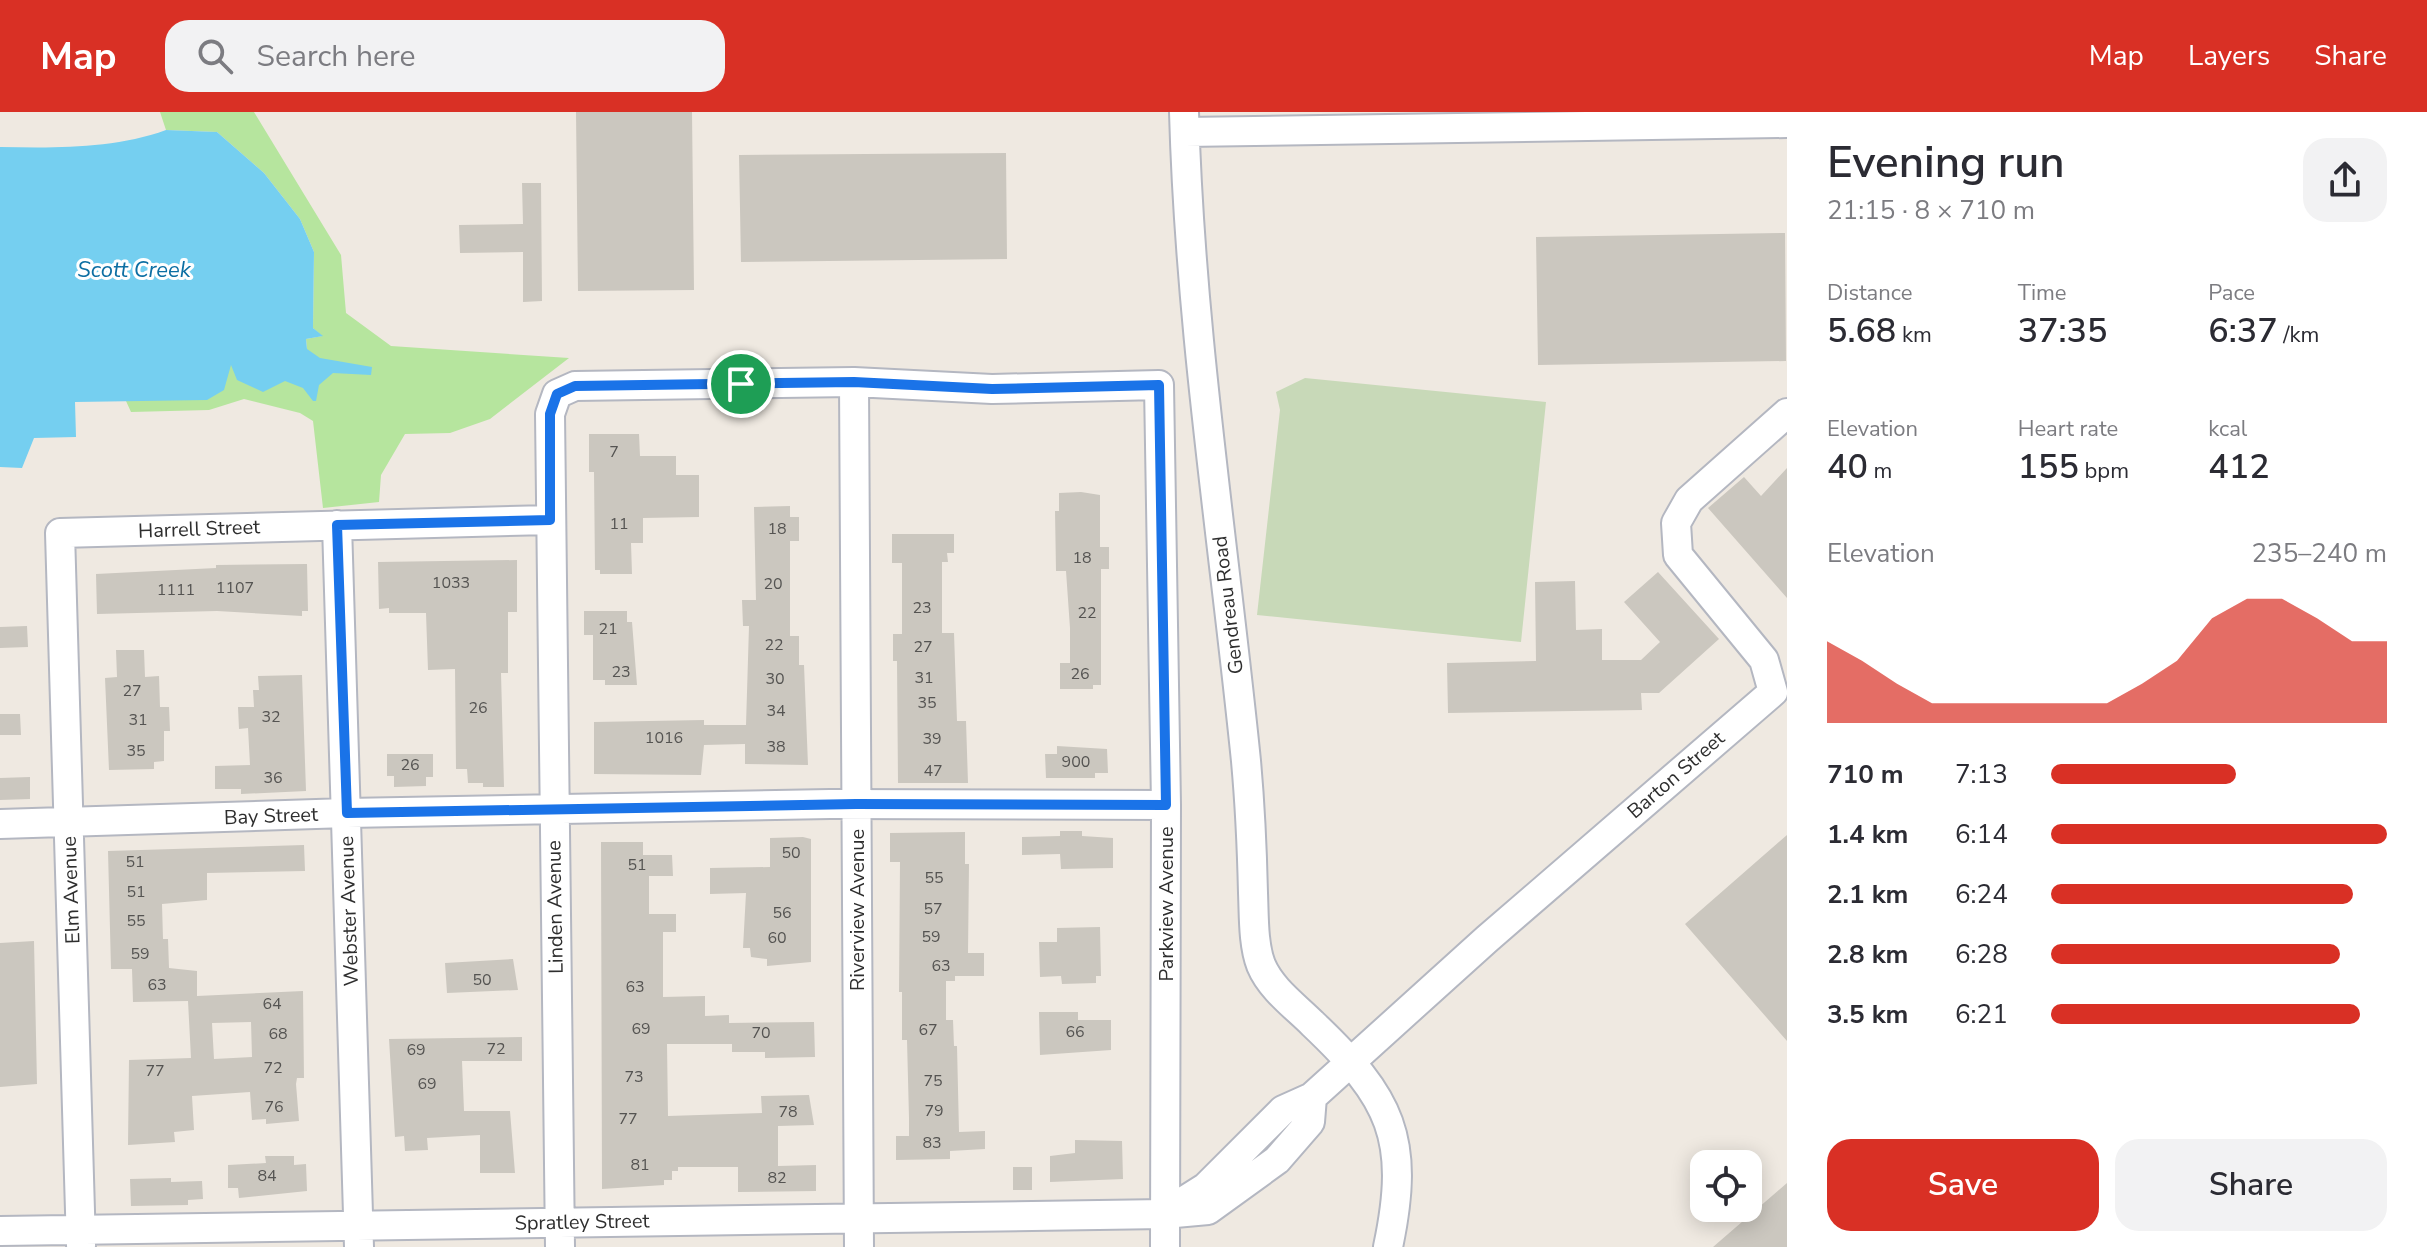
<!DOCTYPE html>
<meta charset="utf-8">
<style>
:root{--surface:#fff;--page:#f2f2f3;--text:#2b2b33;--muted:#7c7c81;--accent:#d93025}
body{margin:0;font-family:"Nunito Sans",sans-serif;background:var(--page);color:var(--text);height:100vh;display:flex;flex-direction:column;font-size:30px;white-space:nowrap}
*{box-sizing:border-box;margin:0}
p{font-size:26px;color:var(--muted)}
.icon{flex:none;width:44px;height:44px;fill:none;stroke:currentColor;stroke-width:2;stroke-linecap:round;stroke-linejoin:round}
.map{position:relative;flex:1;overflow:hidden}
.drawer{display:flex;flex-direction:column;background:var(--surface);width:640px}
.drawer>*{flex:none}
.tools{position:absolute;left:1690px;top:1038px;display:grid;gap:16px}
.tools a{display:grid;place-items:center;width:72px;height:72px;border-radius:16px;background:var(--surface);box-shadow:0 4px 20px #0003;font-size:40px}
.pin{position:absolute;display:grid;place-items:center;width:68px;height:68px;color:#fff;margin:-34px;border:4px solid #fff;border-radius:50%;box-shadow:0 2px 8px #0007}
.round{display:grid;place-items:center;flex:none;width:84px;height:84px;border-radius:24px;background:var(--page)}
.overview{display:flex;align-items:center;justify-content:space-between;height:136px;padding:0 40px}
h1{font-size:44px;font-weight:600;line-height:60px}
.metrics{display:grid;grid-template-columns:repeat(3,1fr);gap:12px;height:136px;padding:8px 40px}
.metrics div{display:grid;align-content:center}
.metrics b{font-size:34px;font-weight:600}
.metrics small{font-size:22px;font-weight:400}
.metrics p{font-size:22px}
.chart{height:224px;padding:16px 40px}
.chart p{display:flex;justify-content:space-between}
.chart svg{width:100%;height:144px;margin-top:8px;fill:var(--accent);opacity:.7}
.action{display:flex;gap:16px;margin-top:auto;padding:16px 40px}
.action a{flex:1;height:92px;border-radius:24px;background:var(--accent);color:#fff;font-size:32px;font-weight:600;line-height:92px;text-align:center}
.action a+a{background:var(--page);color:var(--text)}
ul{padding:0 40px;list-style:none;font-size:26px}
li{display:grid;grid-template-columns:128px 96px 1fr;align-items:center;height:60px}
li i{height:20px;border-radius:10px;background:var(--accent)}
header{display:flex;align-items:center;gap:48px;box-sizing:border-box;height:112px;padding:0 40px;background:var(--accent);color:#fff}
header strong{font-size:38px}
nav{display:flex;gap:44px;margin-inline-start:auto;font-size:28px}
.search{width:560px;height:72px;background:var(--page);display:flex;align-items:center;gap:20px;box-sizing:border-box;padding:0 28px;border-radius:24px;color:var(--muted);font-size:30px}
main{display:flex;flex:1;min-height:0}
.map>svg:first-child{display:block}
.green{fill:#b6e59e}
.cemetery{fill:#c8d9b8}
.water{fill:#75cff0}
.building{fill:#cbc7bf;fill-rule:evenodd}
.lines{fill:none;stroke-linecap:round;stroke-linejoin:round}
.street-casing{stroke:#b4b7c1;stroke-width:32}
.street{stroke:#fff;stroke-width:28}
.route-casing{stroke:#fff;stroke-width:16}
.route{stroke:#1a73e8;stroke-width:10}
.labels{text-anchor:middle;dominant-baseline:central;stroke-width:6;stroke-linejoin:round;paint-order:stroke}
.number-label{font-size:16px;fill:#555452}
.street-label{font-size:20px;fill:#2e2e2e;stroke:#fff}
.water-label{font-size:22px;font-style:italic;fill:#0d6fa3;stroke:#fff}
</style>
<header>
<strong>Map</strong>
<div class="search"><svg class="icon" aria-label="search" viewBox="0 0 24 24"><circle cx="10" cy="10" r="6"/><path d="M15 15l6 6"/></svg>Search here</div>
<nav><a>Map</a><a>Layers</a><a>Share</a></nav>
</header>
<main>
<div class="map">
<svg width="1787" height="1135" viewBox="0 0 1787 1135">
<rect width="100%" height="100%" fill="#efe9e1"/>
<path class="green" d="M160 0H254L341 143 346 201 391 234 569 246 490 307 450 321 405 322 381 363 379 390 323 396 313 309 300 301 244 287 209 298 131 300 126 289 220 275 231 252 307 237 306 227 322 224 313 216 314 140 300 107 264 61 217 20 166 18Z"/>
<path class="cemetery" d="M1305 266 1546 290 1521 530 1257 503 1280 298 1276 280Z"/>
<path class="water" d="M166 18 217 20 264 61 300 107 314 140 313 216 323 224 306 227 307 237 320 246 372 255 371 263 333 261 319 273 316 289H313L303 276 285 269 263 280 237 268 231 253 224 278 207 288 75 290 76 325 34 326 22 356 0 355V35C55 36 114 37 166 18Z"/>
<path class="building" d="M576 0H692L694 178 578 179Z
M1006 41 1007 147 741 150 739 43Z
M522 71H541L542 189 523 190V140L460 141 459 113 523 112Z
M1785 121 1786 249 1538 253 1536 125Z
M589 322H639L640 344H676V363H699V405L643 406V431H631L632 462H600V458H595L594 360H589Z
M1787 356V486L1708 396 1744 365 1761 384Z
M1081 380 1100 383V435H1109V457H1101V573H1093V577H1060V551H1070V516L1066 459H1056L1055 399H1059V381Z
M790 394V405H799V429H790V524H799V553H804L808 653 745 652V632L704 633 701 663 594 662V610L704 608V613H746L749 514H743L742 488H756L754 395Z
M892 422H954V441H947L948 450H942V521H954L957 609H966L968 671H898L897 549H893V522H902V451H892Z
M517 448V500H508V561H501L504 675H483V671H468L467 657H456L455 557 428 558 426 501H389V496L379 497 378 450Z
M307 452 308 499H302V504L217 499 97 502 96 462 216 456V453Z
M1658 460 1719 527 1659 581H1641L1642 598 1448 601 1447 551 1536 549 1535 470 1575 469 1576 518 1602 517V548H1641L1660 530 1624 490Z
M584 499H627V510H632L637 573H605V568H593V523H584Z
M27 514 28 535 0 536V515Z
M116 538H144L145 565 159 564 160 595H169L170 619H164V649L154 650V657L109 658 105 566 117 565Z
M302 563 306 679 241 682V677H215V654L250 653 248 616 239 617 238 595H254L253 578H259L258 564Z
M0 602H20L21 623H0Z
M1057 634 1107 637 1108 661H1095V666H1046L1045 642H1057Z
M387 642H433V665H426V674L394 675V664H387Z
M30 665V687L0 688V666Z
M1060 719H1082V724L1113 726V756L1061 757 1060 742 1022 743V725L1060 724Z
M965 720V752H969L968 841H984V864H955V869H946V908H953L954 934H957L959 1020 985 1019V1037L950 1039V1047L896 1048V1024H909V1006L907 928H902V880H899L900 750H890V721Z
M1787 723V929L1685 812Z
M803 725 811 727V850L767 854V847L751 845 750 836H743L746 781 710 782V756L770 755V726Z
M601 730H643V743H672L673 764H649V802H676V820H663V885L705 884V904L729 903V911L814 910 815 945 765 946V940H732V932H667L668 1004 762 1001 761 984 809 983 814 1013 778 1014V1054L816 1053V1079L738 1080V1055H678V1059H672V1068H664V1073L602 1077Z
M304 733 305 759 207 761V788L162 792 163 827H168L169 856 197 859V884L303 879 304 966H297L296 972 299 1009 266 1012V1007L252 1008 250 980 192 984 194 1018 174 1020 175 1030 128 1033 129 948 191 946 188 889 133 890 132 857H111L108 739ZM251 910 252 945 214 947 212 911Z
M1100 815 1101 864H1096V871L1062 872 1061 864 1040 865 1039 830H1057V816Z
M34 829 37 972 0 975V831Z
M513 847 518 878 447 881 445 851Z
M1039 900H1078V908H1111V938L1040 943Z
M522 925V949H462L464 999H510L515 1061H480V1023L427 1026 428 1038 405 1039 404 1024 395 1025 389 927Z
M1075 1028 1122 1029 1123 1067 1050 1070V1044L1075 1041Z
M265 1044H294V1053L306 1052 307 1079 239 1086 238 1076H228V1053L266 1051Z
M1013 1055H1032V1078H1013Z
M171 1066V1070L202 1069 203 1087 188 1088V1093L131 1094 130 1067Z
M1787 1071V1135H1713Z"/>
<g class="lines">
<g class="street-casing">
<path id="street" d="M1184 0C1190 218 1224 432 1246 649 1250 693 1252 737 1253 781 1254 804 1253 832 1261 853 1271 877 1295 894 1313 912 1391 986 1411 1026 1388 1135
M1185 20 1787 11
M854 270 859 1135
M337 413 359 1135
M0 712 347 701 830 692 1166 693
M1168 1099 1206 1075 1283 998 1312 985 1487 827 1773 580 1764 548 1678 443 1676 411 1689 388 1787 301
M0 1119 1164 1102 1208 1098 1277 1048 1310 1010 1312 985
M81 1133 60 421 550 408
M560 1135 550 302 557 282 575 274 854 270 992 277 1159 273 1166 693 1165 1135"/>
</g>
<use href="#street" class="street"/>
</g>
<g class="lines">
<g class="route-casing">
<path id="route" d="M854 270 992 277 1159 273 1166 693 856 692 347 701 337 413 550 408V302L557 282 575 274Z"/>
</g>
<use href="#route" class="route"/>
</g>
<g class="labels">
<g class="number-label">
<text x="614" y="340">7</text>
<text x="619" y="412">11</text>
<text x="777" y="417">18</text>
<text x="1082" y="446">18</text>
<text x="451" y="471">1033</text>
<text x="773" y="472">20</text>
<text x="235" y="476">1107</text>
<text x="176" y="478">1111</text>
<text x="922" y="496">23</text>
<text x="1087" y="501">22</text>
<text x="608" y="517">21</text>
<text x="774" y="533">22</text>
<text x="923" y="535">27</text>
<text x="621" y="560">23</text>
<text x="1080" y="562">26</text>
<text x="924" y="566">31</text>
<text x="775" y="567">30</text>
<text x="132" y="579">27</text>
<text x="927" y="591">35</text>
<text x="478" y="596">26</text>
<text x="776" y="599">34</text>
<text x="271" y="605">32</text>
<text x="138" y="608">31</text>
<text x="664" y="626">1016</text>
<text x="932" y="627">39</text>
<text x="776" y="635">38</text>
<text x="136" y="639">35</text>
<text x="1076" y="650">900</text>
<text x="410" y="653">26</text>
<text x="933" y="659">47</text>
<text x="273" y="666">36</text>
<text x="791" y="741">50</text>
<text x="135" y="750">51</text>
<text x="637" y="753">51</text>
<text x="934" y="766">55</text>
<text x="136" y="780">51</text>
<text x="933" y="797">57</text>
<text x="782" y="801">56</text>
<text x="136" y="809">55</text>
<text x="931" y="825">59</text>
<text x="777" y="826">60</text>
<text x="140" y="842">59</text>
<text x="941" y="854">63</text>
<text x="482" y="868">50</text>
<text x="157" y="873">63</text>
<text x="635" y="875">63</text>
<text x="272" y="892">64</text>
<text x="641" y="917">69</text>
<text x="928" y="918">67</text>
<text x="1075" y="920">66</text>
<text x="761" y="921">70</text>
<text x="278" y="922">68</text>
<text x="496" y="937">72</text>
<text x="416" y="938">69</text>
<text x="273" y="956">72</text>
<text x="155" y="959">77</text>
<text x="634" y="965">73</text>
<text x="933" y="969">75</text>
<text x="427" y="972">69</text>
<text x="274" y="995">76</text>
<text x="934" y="999">79</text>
<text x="788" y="1000">78</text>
<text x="628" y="1007">77</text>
<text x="932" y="1031">83</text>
<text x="640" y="1053">81</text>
<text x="267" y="1064">84</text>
<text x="777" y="1066">82</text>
</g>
<g class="street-label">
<text transform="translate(199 417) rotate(-2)">Harrell Street</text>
<text transform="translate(1228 493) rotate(-97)">Gendreau Road</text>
<text transform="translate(1676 663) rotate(-41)">Barton Street</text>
<text transform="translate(271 704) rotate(-2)">Bay Street</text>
<text transform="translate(71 778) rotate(-92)">Elm Avenue</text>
<text transform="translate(1166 792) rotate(-90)">Parkview Avenue</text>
<text transform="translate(555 795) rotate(-91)">Linden Avenue</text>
<text transform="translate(857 798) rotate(-90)">Riverview Avenue</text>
<text transform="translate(349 799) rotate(-92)">Webster Avenue</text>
<text transform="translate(582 1110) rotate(-1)">Spratley Street</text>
</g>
<g class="water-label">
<text x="134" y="158">Scott Creek</text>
</g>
</g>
</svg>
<div class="tools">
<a><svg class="icon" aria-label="locate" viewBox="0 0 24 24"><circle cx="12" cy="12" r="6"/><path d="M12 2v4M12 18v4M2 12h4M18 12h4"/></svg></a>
</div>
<div class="pin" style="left:741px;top:272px;background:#1e9e55"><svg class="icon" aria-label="arrive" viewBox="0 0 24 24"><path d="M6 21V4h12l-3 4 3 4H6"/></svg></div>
</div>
<section class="drawer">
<div class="overview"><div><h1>Evening run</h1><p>21:15 · 8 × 710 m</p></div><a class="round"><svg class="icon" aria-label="share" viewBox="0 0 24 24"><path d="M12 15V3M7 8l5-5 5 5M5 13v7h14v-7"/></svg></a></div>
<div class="metrics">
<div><p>Distance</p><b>5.68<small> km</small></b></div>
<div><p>Time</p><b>37:35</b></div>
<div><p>Pace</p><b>6:37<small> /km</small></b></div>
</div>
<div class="metrics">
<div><p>Elevation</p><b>40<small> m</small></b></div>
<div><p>Heart rate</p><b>155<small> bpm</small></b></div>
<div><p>kcal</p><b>412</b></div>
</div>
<div class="chart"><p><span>Elevation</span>235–240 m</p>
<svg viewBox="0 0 160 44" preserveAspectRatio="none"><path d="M0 44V19L10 25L20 32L30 38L40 38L50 38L60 38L70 38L80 38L90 32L100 25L110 12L120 6L130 6L140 12L150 19L160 19V44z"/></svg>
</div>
<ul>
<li><b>710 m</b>7:13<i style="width:55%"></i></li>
<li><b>1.4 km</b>6:14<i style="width:100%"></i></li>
<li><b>2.1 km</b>6:24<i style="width:90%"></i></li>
<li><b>2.8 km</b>6:28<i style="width:86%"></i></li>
<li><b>3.5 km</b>6:21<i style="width:92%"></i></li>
</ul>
<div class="action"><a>Save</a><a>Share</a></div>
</section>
</main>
